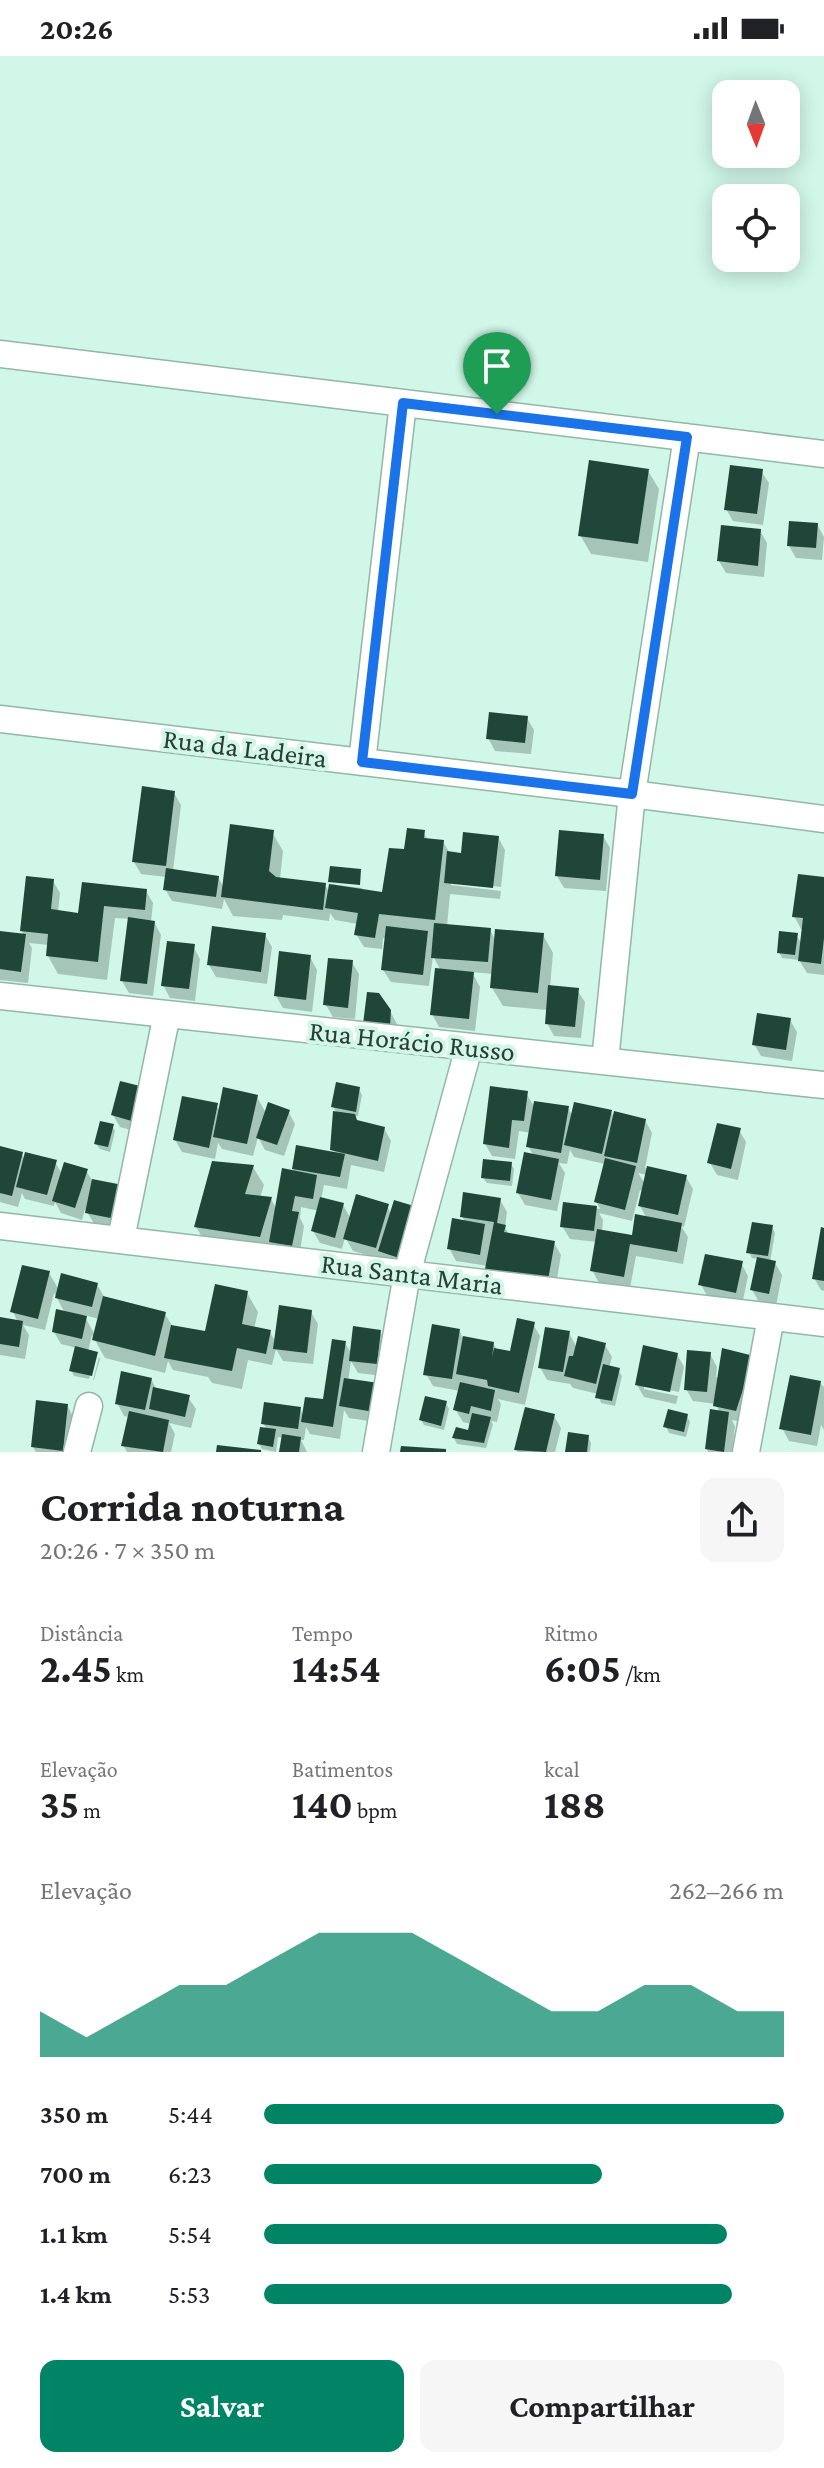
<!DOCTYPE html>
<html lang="pt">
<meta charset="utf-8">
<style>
:root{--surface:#fff;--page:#f6f6f6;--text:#202124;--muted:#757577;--accent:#008466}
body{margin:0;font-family:"Crimson Pro",serif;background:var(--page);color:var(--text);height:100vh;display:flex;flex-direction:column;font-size:30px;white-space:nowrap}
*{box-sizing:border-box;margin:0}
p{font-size:26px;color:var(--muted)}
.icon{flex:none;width:44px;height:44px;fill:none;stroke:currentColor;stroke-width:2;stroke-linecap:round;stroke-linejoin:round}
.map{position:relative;height:1396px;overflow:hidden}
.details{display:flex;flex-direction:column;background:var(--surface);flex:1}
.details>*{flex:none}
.needle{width:52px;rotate:179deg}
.controls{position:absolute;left:712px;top:24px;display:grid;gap:16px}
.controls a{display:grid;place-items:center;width:88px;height:88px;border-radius:16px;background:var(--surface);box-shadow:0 4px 20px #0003;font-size:40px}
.pin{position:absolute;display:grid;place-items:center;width:68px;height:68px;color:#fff;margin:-82px -34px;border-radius:50% 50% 50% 0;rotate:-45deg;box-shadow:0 0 8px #0007}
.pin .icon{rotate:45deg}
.round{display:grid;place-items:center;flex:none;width:84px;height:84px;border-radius:16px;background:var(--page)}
.headline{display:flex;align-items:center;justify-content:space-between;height:136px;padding:0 40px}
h1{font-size:44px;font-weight:700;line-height:60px}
.stats{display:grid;grid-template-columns:repeat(3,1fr);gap:12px;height:136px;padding:8px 40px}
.stats div{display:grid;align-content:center}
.stats b{font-size:40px;font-weight:700}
.stats small{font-size:22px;font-weight:400}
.stats p{font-size:22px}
.chart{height:224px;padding:16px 40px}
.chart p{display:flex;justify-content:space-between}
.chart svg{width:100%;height:144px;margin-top:8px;fill:var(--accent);opacity:.7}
.action{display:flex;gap:16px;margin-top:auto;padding:16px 40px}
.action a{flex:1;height:92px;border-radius:16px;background:var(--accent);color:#fff;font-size:32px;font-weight:700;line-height:92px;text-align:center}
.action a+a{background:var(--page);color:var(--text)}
ul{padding:0 40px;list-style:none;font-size:26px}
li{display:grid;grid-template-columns:128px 96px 1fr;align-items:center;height:60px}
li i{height:20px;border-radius:10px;background:var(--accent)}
.status{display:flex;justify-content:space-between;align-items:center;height:56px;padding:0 40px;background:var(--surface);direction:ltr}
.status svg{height:22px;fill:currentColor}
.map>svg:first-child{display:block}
.shadow{fill:#0003;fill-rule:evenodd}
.building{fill:#1f4639}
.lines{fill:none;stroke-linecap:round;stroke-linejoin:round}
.minor-casing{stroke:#92b7a9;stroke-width:29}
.minor{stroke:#fff;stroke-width:26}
.route-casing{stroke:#fff;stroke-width:16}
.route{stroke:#1a73e8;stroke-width:10}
.labels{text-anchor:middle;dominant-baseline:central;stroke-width:8;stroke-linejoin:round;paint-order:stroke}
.street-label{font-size:28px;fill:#2d3c37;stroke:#d0f7e8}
</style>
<div class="status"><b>20:26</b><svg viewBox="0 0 49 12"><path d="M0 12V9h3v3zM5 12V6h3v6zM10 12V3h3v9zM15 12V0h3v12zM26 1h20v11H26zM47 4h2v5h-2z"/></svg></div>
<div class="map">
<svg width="824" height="1396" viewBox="0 0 824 1396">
<rect width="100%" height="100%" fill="#d0f7e8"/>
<path class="shadow" d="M648 415 659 433 648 506 591 498 580 479Z
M761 415 769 427 763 469 733 465 726 453Z
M817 468 824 481 822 504 796 502 789 490Z
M760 475 767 487 764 521 726 517 719 505Z
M527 662 534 674 531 698 495 695 488 682Z
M174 737 181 749 173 815 218 821 224 832 272 776 283 795 280 823 325 829 330 837 333 831 331 828 362 832V835L383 842 406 796 423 776 428 784 443 786 450 797 463 799 498 781 505 794 501 831 451 825V829L501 835 500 843 450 838 447 870 490 874 496 885 543 879 553 897 550 932 577 934 585 946 581 982 554 980 547 967 548 954 503 950 492 932 493 918 472 916 480 931 475 975 439 971 432 958 441 915 433 900 429 930 391 926 383 914 387 882H383L382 893 364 891 356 878 358 868 335 864 330 857 329 865 283 859 282 864 233 860 224 843 222 853 172 845 165 833 166 821 141 818 134 806Z
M603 780 610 792 606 835 564 832 557 820Z
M824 823V919L807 917 799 904 782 902 779 896 796 879 802 888 804 873H801L794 860Z
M53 825 60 837 58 856 80 859 84 829 146 835 153 847 151 866H154L161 879 153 940 129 937 122 925 130 863 115 862 107 924 58 918 48 900 49 889 29 887 32 892 28 927 0 924V877L24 880 22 875Z
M265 879 272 891 267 928 216 921 209 909Z
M193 890 200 903 195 945 170 942 163 929Z
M310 901 317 914 312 956 283 952 276 940Z
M351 905 359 918 355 963 333 961 326 949Z
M390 955 397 968 396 982 373 980Z
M790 964 797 976 792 1005 761 1000 754 988Z
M122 1027 141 1077 120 1071 113 1059Z
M359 1033 362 1039 358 1060H353L358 1067 384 1072 391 1085 384 1116 351 1109 347 1133 324 1129 321 1143 343 1149 351 1163 387 1149 415 1216 385 1204 353 1195 345 1181 342 1193 320 1187 313 1175 319 1155 301 1151 300 1162 304 1170 299 1202 207 1189 196 1171 253 1111 264 1129 260 1142 271 1143 277 1154 293 1116 298 1092 335 1097 332 1093 337 1057 333 1051Z
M526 1037 535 1052H568L573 1061 611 1056 615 1063 645 1064 652 1077 645 1112 686 1121 693 1133 684 1171 681 1170 688 1181 683 1208 636 1200 630 1232 599 1227 592 1214 597 1186 570 1183 562 1170 565 1148 600 1153 596 1145 605 1108 574 1101 570 1094 567 1108 559 1107 565 1117 557 1155 525 1149 518 1137 534 1100 528 1090 531 1077 519 1075 515 1103 492 1100 485 1088ZM638 1117 647 1119 645 1128 642 1123ZM640 1134 643 1135 640 1150 647 1163 634 1181 602 1176 603 1164 599 1157 632 1165Z
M257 1041 266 1057 288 1055 295 1068 284 1100 265 1094 258 1081 253 1100 222 1093 218 1087 215 1103 182 1096 175 1084 216 1049 220 1055Z
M112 1070 115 1075 110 1096 100 1093 96 1088Z
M739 1074 746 1086 738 1124 717 1119 710 1107Z
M0 1092 22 1098 25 1104 55 1106 62 1118 86 1115 127 1175 95 1169 85 1153 82 1164 61 1157 55 1146 54 1150 25 1143 22 1137 18 1151 0 1146Z
M511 1108 514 1113 512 1130 487 1127 483 1122Z
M500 1144 507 1156 505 1171 509 1179 554 1187 561 1199 555 1235 495 1225 488 1210 456 1205 449 1192 465 1166 462 1160Z
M772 1171 775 1177 770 1206 775 1207 782 1219 776 1250 759 1246 752 1234 758 1203 752 1202 749 1196Z
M824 1174V1235L821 1234 814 1222Z
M741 1207 748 1220 742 1249 708 1241 701 1229Z
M49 1217 59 1234 97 1229 105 1242 165 1258 173 1271 207 1278 247 1237 258 1256 254 1273 270 1276 276 1287 311 1256 318 1268 313 1308 283 1305 276 1293 272 1309 248 1304 242 1333 212 1327 208 1321 173 1314 168 1305 165 1317 105 1302 92 1279 88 1295 98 1299H95L89 1323 74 1320 71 1314 77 1292 61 1288 54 1276 65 1257 54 1237 45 1274 23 1269 29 1279 25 1303 0 1299V1263L18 1266 13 1256ZM84 1259 99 1263 95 1279Z
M533 1268 540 1280 525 1349 498 1343 501 1348 497 1366 491 1365 493 1368 486 1392 457 1388 454 1382 469 1376 471 1368 463 1366 455 1353 460 1335 433 1330 426 1318 459 1274 463 1282 493 1287 497 1294 511 1297Z
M380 1276 387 1288 383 1320 358 1317 351 1305 348 1325 381 1367 349 1362 344 1354 340 1383 310 1378 306 1371 304 1384H301L307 1396H281L283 1382 278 1381 276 1396 262 1393 259 1388 267 1374 263 1367 300 1353 304 1361 325 1346 345 1287 352 1298Z
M569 1277 577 1292 605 1289 612 1301 609 1312 618 1314 622 1320 615 1350 601 1347 598 1338 573 1332 570 1328 547 1324 540 1311Z
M677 1298 684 1311 679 1336 644 1329V1333L678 1340 676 1348 644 1341 637 1329Z
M710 1298 717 1311 716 1321 719 1322 752 1301 743 1366 732 1364 735 1370 732 1396H708L707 1393 719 1356 716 1348 693 1345 686 1333Z
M99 1301 100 1303 94 1324H93Z
M151 1323 157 1334 188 1341 196 1353 191 1372 169 1367 175 1378 171 1396H127L123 1389 129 1361 124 1360 117 1347Z
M820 1327 824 1331V1374L821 1369 817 1390 789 1385 782 1372Z
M446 1347 449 1353 444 1374 424 1369 421 1364Z
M67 1349 74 1362 70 1396H36L33 1391Z
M554 1360 561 1372 555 1396H518L516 1394Z
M687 1360 690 1366 686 1381 669 1377 666 1371Z
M588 1381 591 1387 590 1396H567Z"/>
<path class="building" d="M589 404 649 413 638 488 578 480Z
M730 409 763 413 757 458 724 454Z
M789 465 818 467 816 492 787 490Z
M721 469 761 473 758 510 717 505Z
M489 656 528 660 525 687 486 683Z
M142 730 175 735 166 810 132 806Z
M230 768 274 774 269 815 276 821 326 827 323 854 221 841Z
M407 772 425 774 424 782 444 784 435 864 379 858 375 882 354 879 358 857 325 852 329 828 382 836 389 792 404 793Z
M559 774 604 778 600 824 555 820Z
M463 776 499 780 493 832 444 827 447 795 461 797Z
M330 810 361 813 360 829 328 826Z
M166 812 219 820 216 841 163 834Z
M798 818 824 821V882L821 908 798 905 803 862 792 861Z
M26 820 54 823 51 853 78 857 82 826 147 833 145 854 104 850 98 906 46 900 48 878 20 875Z
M128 861 155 865 147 928 120 925Z
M434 867 491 872 488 906 431 902Z
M212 870 266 877 261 916 207 909Z
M386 870 428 875 423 919 381 914Z
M495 873 544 877 538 937 490 932Z
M0 875 26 878 21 916 0 913Z
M779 875 798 877 795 899 777 897Z
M167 885 195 888 189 933 161 930Z
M279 895 311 899 306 944 274 940Z
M328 902 353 904 348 952 323 949Z
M435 912 474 916 469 963 430 959Z
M548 929 579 932 575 971 545 968Z
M367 936 379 937 391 954 390 970 363 968Z
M757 957 791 962 786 994 752 989Z
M120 1025 144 1031 135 1066 111 1059Z
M336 1026 360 1031 356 1056 331 1051Z
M490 1030 528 1035 524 1065 512 1064 509 1092 483 1088Z
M223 1031 258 1039 247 1088 213 1081Z
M182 1040 218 1047 209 1092 173 1084Z
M534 1045 569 1050 561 1097 526 1091Z
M268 1046 290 1054 277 1089 256 1082Z
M574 1046 612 1054 602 1098 564 1089Z
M333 1055 355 1058 357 1064 385 1071 378 1105 330 1094Z
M614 1055 646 1063 637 1107 604 1100Z
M100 1065 114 1068 108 1091 94 1088Z
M717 1067 741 1072 731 1113 707 1107Z
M296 1089 345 1098 340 1121 292 1113Z
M0 1090 23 1096 12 1140 0 1137Z
M25 1096 57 1104 47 1139 16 1131Z
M524 1096 559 1103 551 1144 516 1137Z
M605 1102 636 1110 625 1154 594 1146Z
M483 1103 512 1106 510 1125 481 1122Z
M212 1105 254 1109 245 1138 272 1141 260 1181 194 1171Z
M64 1106 88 1113 75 1152 52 1145Z
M647 1110 687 1119 678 1159 638 1150Z
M282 1112 317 1119 313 1143 295 1140 292 1155 299 1156 292 1190 269 1186Z
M92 1123 128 1130 121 1164 85 1157Z
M463 1136 501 1142 497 1167 506 1169 504 1176 555 1185 548 1224 485 1213 494 1166 460 1161Z
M356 1138 389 1148 376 1192 343 1183Z
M320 1141 344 1147 335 1182 311 1175Z
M394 1144 424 1153 408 1205 378 1195Z
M563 1146 597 1150 594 1175 560 1171Z
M635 1158 682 1167 677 1196 630 1188 624 1221 590 1215 597 1173 632 1179Z
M452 1162 485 1168 480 1199 447 1193Z
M752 1166 773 1169 768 1200 746 1197Z
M821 1171 824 1172V1225L812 1223Z
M705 1198 743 1205 736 1237 698 1229Z
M757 1201 776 1205 769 1238 750 1234Z
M22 1209 50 1215 38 1263 10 1256Z
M61 1217 98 1227 92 1251 55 1242Z
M215 1228 248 1235 242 1268 271 1274 266 1298 237 1292 232 1315 164 1302 171 1269 205 1275Z
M103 1240 166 1256 155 1300 92 1284Z
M279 1249 312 1254 307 1297 273 1293Z
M56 1253 87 1260 82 1283 52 1276Z
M0 1261 23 1265 19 1291 0 1288Z
M517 1262 535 1266 519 1337 488 1330 487 1324 456 1318 463 1280 494 1286 492 1301 494 1292 510 1295Z
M432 1268 460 1273 452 1323 423 1319Z
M353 1270 381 1274 377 1308 349 1305Z
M545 1271 570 1275 563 1316 538 1312Z
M578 1280 606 1287 596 1328 564 1320 569 1300H573Z
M332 1283 346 1285 333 1371 301 1366 305 1341 323 1343Z
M643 1289 678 1297 670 1336 635 1329Z
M75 1290 98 1296 92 1320 69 1315Z
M722 1292 754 1300 736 1355 713 1350Z
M687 1294 711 1296 707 1336 684 1334Z
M603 1308 620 1312 612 1345 595 1342Z
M121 1315 152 1322 145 1354 115 1348Z
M790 1319 821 1325 811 1379 779 1373Z
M344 1322 379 1327 374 1356 339 1350Z
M460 1326 495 1334 491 1355 471 1350 469 1358 453 1354Z
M153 1331 190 1339 185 1361 149 1353Z
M425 1340 447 1345 441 1370 419 1364Z
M36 1344 68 1348 63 1395 31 1391Z
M264 1346 301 1351 298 1373 261 1368Z
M525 1351 555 1358 546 1396 514 1394Z
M668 1353 688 1358 684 1376 663 1371Z
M710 1353 729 1356 724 1396 705 1393Z
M129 1355 169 1364 163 1396 121 1390Z
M472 1357 491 1361 484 1387 452 1382 456 1371 468 1374Z
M260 1371 276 1373 273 1391 257 1388Z
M568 1376 589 1379 587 1396H565Z
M282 1378 301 1381 299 1396H279Z
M217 1389 261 1394V1396H216Z
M401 1390 446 1393V1396H400Z"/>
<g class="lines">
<g class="minor-casing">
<path id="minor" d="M0 298 824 398
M0 663 632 738 824 763
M362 706 403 347
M0 940 824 1029
M605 1005 632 738 687 381
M0 1170 824 1267
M121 1183 167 958
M77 1396 89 1350
M376 1396 407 1218 469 991
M746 1396 771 1261"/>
</g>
<use href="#minor" class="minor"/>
</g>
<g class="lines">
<g class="route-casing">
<path id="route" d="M403 347 687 381 632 738 362 706Z"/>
</g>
<use href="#route" class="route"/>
</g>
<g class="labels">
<g class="street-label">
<text transform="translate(245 692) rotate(7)">Rua da Ladeira</text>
<text transform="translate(412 985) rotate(6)">Rua Horácio Russo</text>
<text transform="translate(412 1218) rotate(7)">Rua Santa Maria</text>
</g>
</g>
</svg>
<div class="controls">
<a><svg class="needle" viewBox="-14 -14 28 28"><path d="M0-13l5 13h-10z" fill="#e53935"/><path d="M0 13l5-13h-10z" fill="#757577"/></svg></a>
<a><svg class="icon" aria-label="locate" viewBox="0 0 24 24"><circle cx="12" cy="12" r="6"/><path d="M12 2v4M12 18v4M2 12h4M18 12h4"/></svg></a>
</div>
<div class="pin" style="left:497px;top:358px;background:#1e9e55"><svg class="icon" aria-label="arrive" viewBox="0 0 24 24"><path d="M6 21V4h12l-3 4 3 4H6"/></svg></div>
</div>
<section class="details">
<div class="headline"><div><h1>Corrida noturna</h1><p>20:26 · 7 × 350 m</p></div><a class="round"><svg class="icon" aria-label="share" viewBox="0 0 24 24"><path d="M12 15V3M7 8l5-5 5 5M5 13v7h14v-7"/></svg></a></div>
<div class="stats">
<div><p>Distância</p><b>2.45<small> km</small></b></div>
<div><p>Tempo</p><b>14:54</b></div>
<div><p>Ritmo</p><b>6:05<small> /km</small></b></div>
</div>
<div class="stats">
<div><p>Elevação</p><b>35<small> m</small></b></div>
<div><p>Batimentos</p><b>140<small> bpm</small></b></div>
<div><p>kcal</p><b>188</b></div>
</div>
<div class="chart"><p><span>Elevação</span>262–266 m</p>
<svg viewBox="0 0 160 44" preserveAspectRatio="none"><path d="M0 44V30L10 38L20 30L30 22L40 22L50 14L60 6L70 6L80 6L90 14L100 22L110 30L120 30L130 22L140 22L150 30L160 30V44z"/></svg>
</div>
<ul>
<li><b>350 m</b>5:44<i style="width:100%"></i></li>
<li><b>700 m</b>6:23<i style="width:65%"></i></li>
<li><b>1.1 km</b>5:54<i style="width:89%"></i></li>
<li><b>1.4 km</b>5:53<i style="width:90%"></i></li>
</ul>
<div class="action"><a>Salvar</a><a>Compartilhar</a></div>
</section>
